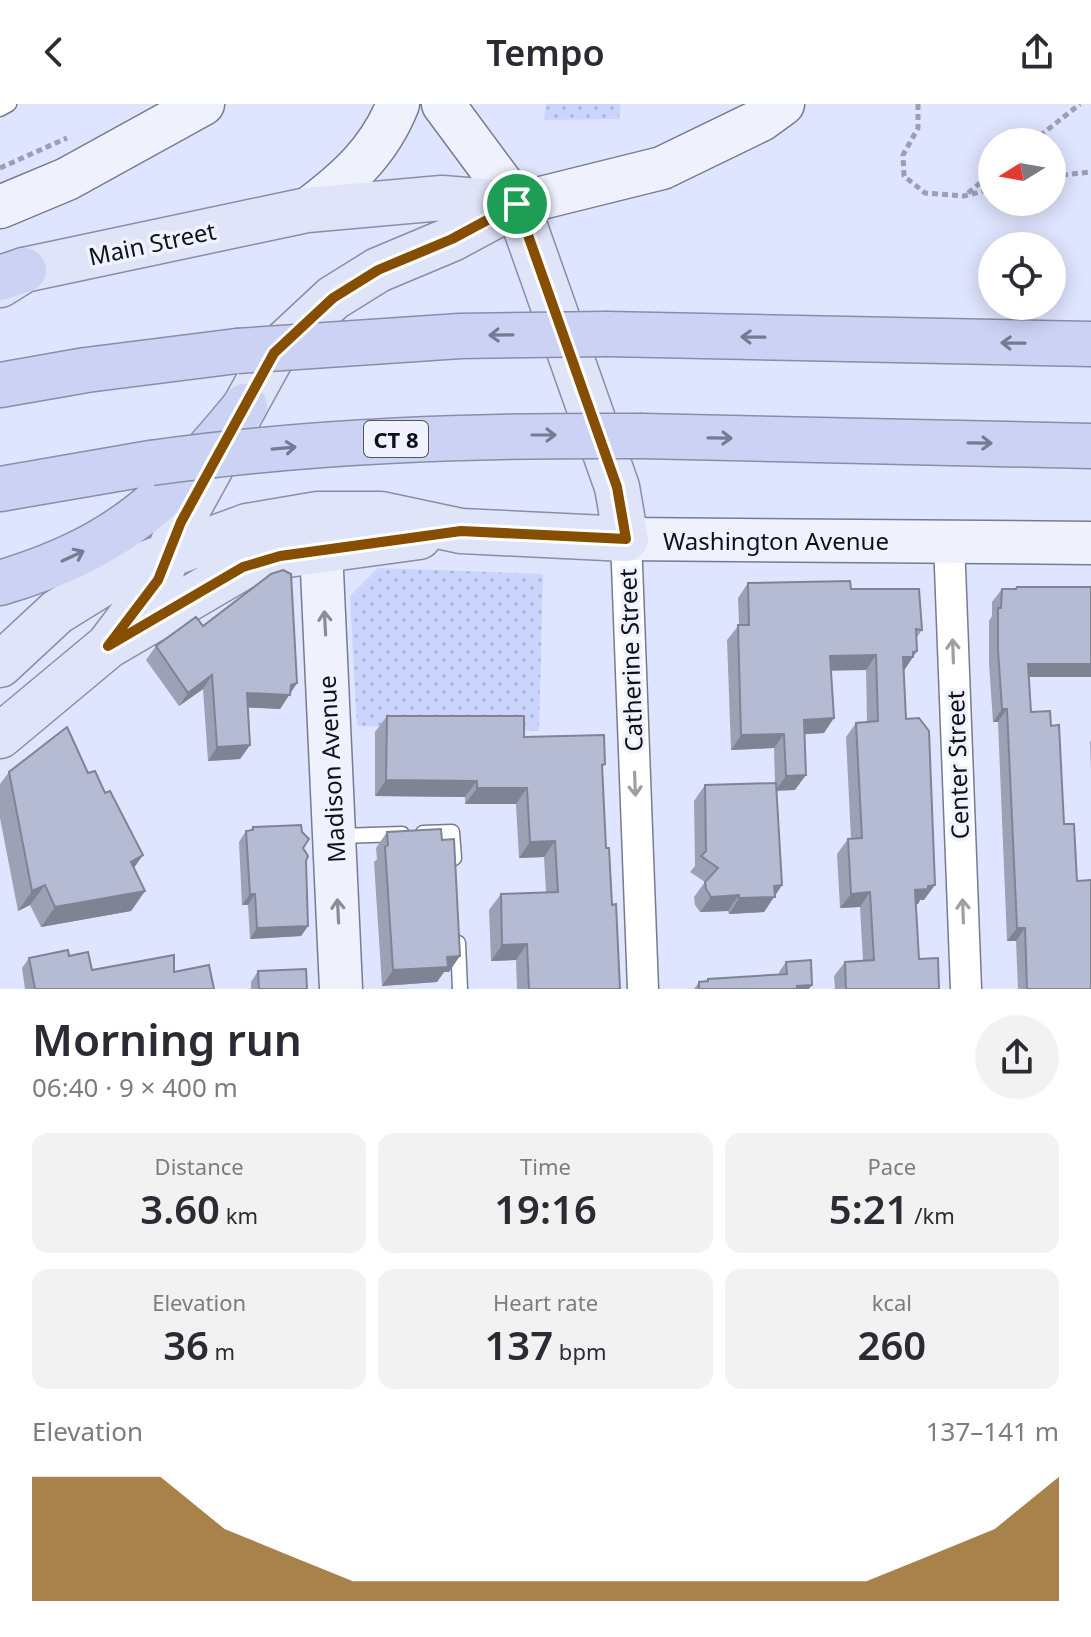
<!DOCTYPE html>
<meta charset="utf-8">
<style>
:root{--surface:#fff;--page:#f2f2f3;--text:#2b2b33;--muted:#7c7c81;--accent:#864e00}
body{margin:0;font-family:"Noto Sans",sans-serif;background:var(--page);color:var(--text);height:100vh;display:flex;flex-direction:column;font-size:30px;white-space:nowrap}
*{box-sizing:border-box;margin:0}
p{font-size:26px;color:var(--muted)}
.icon{flex:none;width:44px;height:44px;fill:none;stroke:currentColor;stroke-width:2;stroke-linecap:round;stroke-linejoin:round}
.map{position:relative;height:885px;overflow:hidden}
.drawer{display:flex;flex-direction:column;background:var(--surface);flex:1}
.drawer>*{flex:none}
.needle{width:52px;rotate:259deg}
.fabs{position:absolute;left:978px;top:24px;display:grid;gap:16px}
.fabs a{display:grid;place-items:center;width:88px;height:88px;border-radius:50%;background:var(--surface);box-shadow:0 4px 20px #0003;font-size:40px}
.pin{position:absolute;display:grid;place-items:center;width:68px;height:68px;color:#fff;margin:-34px;border:4px solid #fff;border-radius:50%;box-shadow:0 2px 8px #0007}
.round{display:grid;place-items:center;flex:none;width:84px;height:84px;border-radius:42px;background:var(--page)}
.overview{display:flex;align-items:center;justify-content:space-between;height:136px;padding:0 32px}
h1{font-size:44px;font-weight:600;line-height:60px}
.stats{display:grid;grid-template-columns:repeat(3,1fr);gap:12px;height:136px;padding:8px 32px}
.stats div{display:grid;align-content:center;border-radius:16px;background:var(--page);text-align:center}
.stats b{font-size:40px;font-weight:600}
.stats small{font-size:22px;font-weight:400}
.stats p{font-size:22px}
.chart{height:224px;padding:16px 32px}
.chart p{display:flex;justify-content:space-between}
.chart svg{width:100%;height:144px;margin-top:8px;fill:var(--accent);opacity:.7}
header{display:flex;justify-content:space-between;align-items:center;height:104px;padding:0 32px;background:var(--surface);font-size:36px;font-weight:600}
.map>svg:first-child{display:block}
.green{fill:url(#green-dots)}
.lines{fill:none;stroke-linecap:round;stroke-linejoin:round}
.lane-casing{stroke:#767b92;stroke-width:17}
.street-casing{stroke:#767b92;stroke-width:33}
.secondary-casing{stroke:#767b92;stroke-width:45}
.primary-casing{stroke:#898ea7;stroke-width:47}
.highway-casing{stroke:#898ea7;stroke-width:47}
.path{stroke:#9b9fb3;stroke-width:5;stroke-dasharray:6 4;stroke-linecap:butt}
.lane{stroke:#fff;stroke-width:14}
.street{stroke:#fff;stroke-width:30}
.secondary{stroke:#eff2fc;stroke-width:42}
.primary{stroke:#e0e4f8;stroke-width:44}
.highway{stroke:#cbd2f4;stroke-width:44}
.highway-bridge-casing{stroke:#898ea7;stroke-width:47;stroke-linecap:butt}
.highway-bridge{stroke:#cbd2f4;stroke-width:44}
.wall{fill:#9da1b6}
.shaded-wall{fill:#7f8394}
.building{fill:#b6bbd4;stroke:#7f8394;stroke-width:2}
.oneway{stroke:#767b91}
.oneway2{stroke:#8a8d96}
.oneway3{stroke:#9fa0a3}
.route-casing{stroke:#fff;stroke-width:16}
.route{stroke:#864e00;stroke-width:10}
.labels{text-anchor:middle;dominant-baseline:central;stroke-width:7;stroke-linejoin:round;paint-order:stroke}
.shield{fill:#f0f3fd;stroke:#52555d;stroke-width:2}
.shield-label{font-size:22px;font-weight:bold;fill:#0f1119}
.street-label{font-size:24px;fill:#0f1119;stroke:#f0f3fd}
</style>
<header><svg class="icon" aria-label="back" viewBox="0 0 24 24"><path d="M15 5l-7 7 7 7"/></svg>Tempo<svg class="icon" aria-label="share" viewBox="0 0 24 24"><path d="M12 15V3M7 8l5-5 5 5M5 13v7h14v-7"/></svg></header>
<div class="map">
<svg width="1091" height="885" viewBox="0 0 1091 885">
<defs>
<pattern id="green-dots" width="8" height="8" patternUnits="userSpaceOnUse" patternTransform="scale(2)"><rect width="8" height="8" fill="#cad4fd"/><path d="M2 2h.1M6 6h.1" fill="none" stroke="#acb5d8" stroke-width="1.8" stroke-linecap="round"/></pattern>
</defs>
<rect width="100%" height="100%" fill="#dfe5fe"/>
<path class="green" d="M546 0H621L619 15 544 16Z
M378 464 543 470 539 627 357 622 350 492Z"/>
<g class="lines">
<g class="lane-casing">
<path id="lane" d="M0 5 9 0
M423 729 452 728 454 754
M339 732 402 730
M458 839 460 885"/>
</g>
<g class="street-casing">
<path id="street" d="M626 435 643 885
M949 437 966 885"/>
</g>
<g class="secondary-casing">
<path id="secondary" d="M443 0 517 100 662 64 761 16 783 0
M0 103 67 75 203 0
M307 106C347 76 379 48 398 0
M626 435 1091 439
M321 445 341 885"/>
</g>
<g class="primary-casing">
<path id="primary" d="M0 181 24 166 307 106 442 94 517 100
M108 542 158 476 181 418 274 249 333 194 378 166 452 135 517 100
M0 561 57 508 120 469 247 422 318 410H381L461 427 626 435 617 383 517 100
M0 632 108 542 243 463 280 452 419 433"/>
</g>
<g class="highway-casing">
<path id="highway" d="M0 174 24 166
M607 230 1091 240
M0 281 86 266 237 247
M642 332 1091 342
M0 385 151 359
M0 479C118 444 169 395 245 302"/>
</g>
<path class="path" d="M918 0V24L903 51 904 72 925 89 964 92 992 85
M1032 38 1080 0
M0 64 67 34
M1052 72 1091 68
M968 89 992 69"/>
<use href="#lane" class="lane"/>
<use href="#street" class="street"/>
<use href="#secondary" class="secondary"/>
<use href="#primary" class="primary"/>
<use href="#highway" class="highway"/>
<g class="highway-bridge-casing">
<path id="highway-bridge" d="M237 247 460 232 607 230
M151 359C314 336 478 331 642 332"/>
</g>
<use href="#highway-bridge" class="highway-bridge"/>
</g>
<path class="wall" d="M748 479 851 485 922 526 917 533V547L904 566 906 615 924 796H920L918 800H916L919 855 939 885H835L834 872 845 858 863 857 860 803 840 804 837 750 848 735H851L846 633 856 619 867 618 866 566H831L824 629 804 630 795 686H776L782 781 764 808 729 810 728 807 700 808 695 801 694 793 705 778 690 768 695 762 694 697 705 681 775 679 774 644 731 646 727 536 739 521 738 494Z
M1017 483H1091V573H1028L1031 608 1051 622 1064 720 1077 777 1091 885H1018L1016 837H1007L998 618H993L989 559V517L992 512V498L1002 485H1015Z
M156 542 297 579 280 605 247 603 250 641 240 655 208 657 203 585 179 602 146 556Z
M387 612 524 633 605 660 602 664 606 744 620 885H517L516 856 491 857 489 806 501 790 546 788 544 753 519 754 516 700H465V693L375 692V628Z
M1091 636V668L1090 638Z
M9 668 88 669 105 689 143 751 134 763 145 787 131 807 41 823 30 801 18 807 0 714V680Z
M253 723 303 744 306 757 308 822 301 832 250 835 248 801H242L239 738 246 727 250 726Z
M387 728 449 868H444L437 878 382 882 374 758 377 755 376 744Z
M69 852 92 866 174 868 214 885H25L22 864 29 854Z
M786 858 809 885H694L699 878 707 877 708 875 779 871V868Z
M258 867 307 885H251V878Z"/>
<path class="shaded-wall" d="M917 547 903 568V553L913 548Z
M876 551 866 566 819 567 830 552Z
M1028 560H1091V573H1018Z
M212 571 203 585 179 602 188 589Z
M297 579 280 605 237 603 247 589Z
M1002 605H1007L998 618H993Z
M834 614 824 629 793 631 804 616Z
M784 630 774 644 731 646 741 631Z
M250 641 240 655 208 657 217 643Z
M806 671 795 686 775 687 786 672Z
M386 676 477 677 465 693 375 692Z
M477 684H527L516 700H465Z
M555 737 544 753 519 754 530 738Z
M143 751 129 771 131 758Z
M45 781 30 801 18 807 32 787Z
M782 781 764 808 729 810 739 794Z
M935 781 924 796H920L918 800 905 801 915 786 928 782Z
M145 787 131 807 41 823 55 803Z
M870 788 860 803 840 804 851 790Z
M250 790H255L248 801H242Z
M739 791 728 807 700 808 711 793Z
M308 822 301 832 250 835 257 824Z
M1017 824H1025L1016 837H1007Z
M527 840 516 856 491 857 502 841Z
M460 852 449 868H444L437 878 382 882 393 866 447 853Z
M812 881 809 885H795L797 882Z"/>
<path class="building" d="M283 466 291 470 297 579 291 581 290 591 247 589 250 641 217 643 212 571 188 589 156 542 196 513 203 522 271 470Z
M850 477 851 485H919L922 526 916 525 917 547 913 548V553H903L906 615 919 614 929 627 935 781 928 782V785L915 786 919 855 938 854 939 885H846L845 858 874 856 870 788 851 790 848 735 862 734 856 619 878 617 876 551 830 552 834 614 804 616 806 671 786 672 784 630 741 631 738 521H749L748 479Z
M1017 483H1091V560H1028L1031 608 1050 607 1051 622 1059 621 1064 720H1074L1077 777 1091 776V885H1027L1025 824H1017L1007 605H1002L998 546V504H1001L1002 485H1016Z
M387 612H524V633L604 631 605 660 602 661 606 744H609L612 801 616 800 620 885H529L527 840 502 841 501 790 558 788 555 737 530 738 527 684H477V677L386 676Z
M67 623 88 669 95 667 105 689 110 687 143 751 131 758 145 787 55 803 45 781 32 787 9 668Z
M776 679 782 781 774 782 775 793 739 794V791L711 793 706 785 705 778 718 764 701 752 706 747 705 681Z
M301 721 302 728 309 735 303 744 308 752 306 757 308 822 257 824 255 790H250L246 727 253 726V723Z
M441 725 442 736 454 735 460 852 447 853 448 863 393 866 385 743 388 741 387 728Z
M68 846 69 852 88 848 92 866 174 851V868L209 861 214 885H35L29 854Z
M811 856 812 881 797 882V885H699V878L708 877V875L787 870 786 858Z
M306 865 307 885H259L258 867Z"/>
<defs><path id="oneway-shaft" d="M-6 0H5M1.5-3L5.5 0L1.5 3" fill="none" stroke-width="1.6" stroke-linecap="round" stroke-linejoin="round" transform="scale(2)"/></defs>
<g class="oneway">
<use href="#oneway-shaft" transform="translate(501 231) rotate(179)"/>
<use href="#oneway-shaft" transform="translate(753 233) rotate(-179)"/>
<use href="#oneway-shaft" transform="translate(1013 239) rotate(-179)"/>
<use href="#oneway-shaft" transform="translate(544 331)"/>
<use href="#oneway-shaft" transform="translate(720 334) rotate(1)"/>
<use href="#oneway-shaft" transform="translate(980 339) rotate(1)"/>
<use href="#oneway-shaft" transform="translate(284 344) rotate(-5)"/>
<use href="#oneway-shaft" transform="translate(73 452) rotate(-25)"/>
</g>
<g class="oneway2">
<use href="#oneway-shaft" transform="translate(325 519) rotate(-93)"/>
<use href="#oneway-shaft" transform="translate(338 807) rotate(-93)"/>
</g>
<g class="oneway3">
<use href="#oneway-shaft" transform="translate(953 547) rotate(-92)"/>
<use href="#oneway-shaft" transform="translate(635 680) rotate(88)"/>
<use href="#oneway-shaft" transform="translate(963 807) rotate(-92)"/>
</g>
<g class="lines">
<g class="route-casing">
<path id="route" d="M517 100 617 383 626 435 461 427 280 452 243 463 108 542 158 476 181 418 274 249 333 194 378 166 452 135Z"/>
</g>
<use href="#route" class="route"/>
</g>
<g class="labels">
<rect class="shield" x="364" y="317" width="64" height="36" rx="6"/>
<g class="shield-label">
<text x="396" y="335">CT 8</text>
</g>
<g class="street-label">
<text transform="translate(152 139) rotate(-12)">Main Street</text>
<text x="776" y="436">Washington Avenue</text>
<text transform="translate(630 556) rotate(-92)">Catherine Street</text>
<text transform="translate(957 661) rotate(-92)">Center Street</text>
<text transform="translate(331 665) rotate(-93)">Madison Avenue</text>
</g>
</g>
</svg>
<div class="fabs">
<a><svg class="needle" viewBox="-14 -14 28 28"><path d="M0-13l5 13h-10z" fill="#e53935"/><path d="M0 13l5-13h-10z" fill="#7c7c81"/></svg></a>
<a><svg class="icon" aria-label="locate" viewBox="0 0 24 24"><circle cx="12" cy="12" r="6"/><path d="M12 2v4M12 18v4M2 12h4M18 12h4"/></svg></a>
</div>
<div class="pin" style="left:517px;top:100px;background:#1e9e55"><svg class="icon" aria-label="arrive" viewBox="0 0 24 24"><path d="M6 21V4h12l-3 4 3 4H6"/></svg></div>
</div>
<section class="drawer">
<div class="overview"><div><h1>Morning run</h1><p>06:40 · 9 × 400 m</p></div><a class="round"><svg class="icon" aria-label="share" viewBox="0 0 24 24"><path d="M12 15V3M7 8l5-5 5 5M5 13v7h14v-7"/></svg></a></div>
<div class="stats">
<div><p>Distance</p><b>3.60<small> km</small></b></div>
<div><p>Time</p><b>19:16</b></div>
<div><p>Pace</p><b>5:21<small> /km</small></b></div>
</div>
<div class="stats">
<div><p>Elevation</p><b>36<small> m</small></b></div>
<div><p>Heart rate</p><b>137<small> bpm</small></b></div>
<div><p>kcal</p><b>260</b></div>
</div>
<div class="chart"><p><span>Elevation</span>137–141 m</p>
<svg viewBox="0 0 160 44" preserveAspectRatio="none"><path d="M0 44V6L10 6L20 6L30 22L40 30L50 38L60 38L70 38L80 38L90 38L100 38L110 38L120 38L130 38L140 30L150 22L160 6V44z"/></svg>
</div>
</section>
